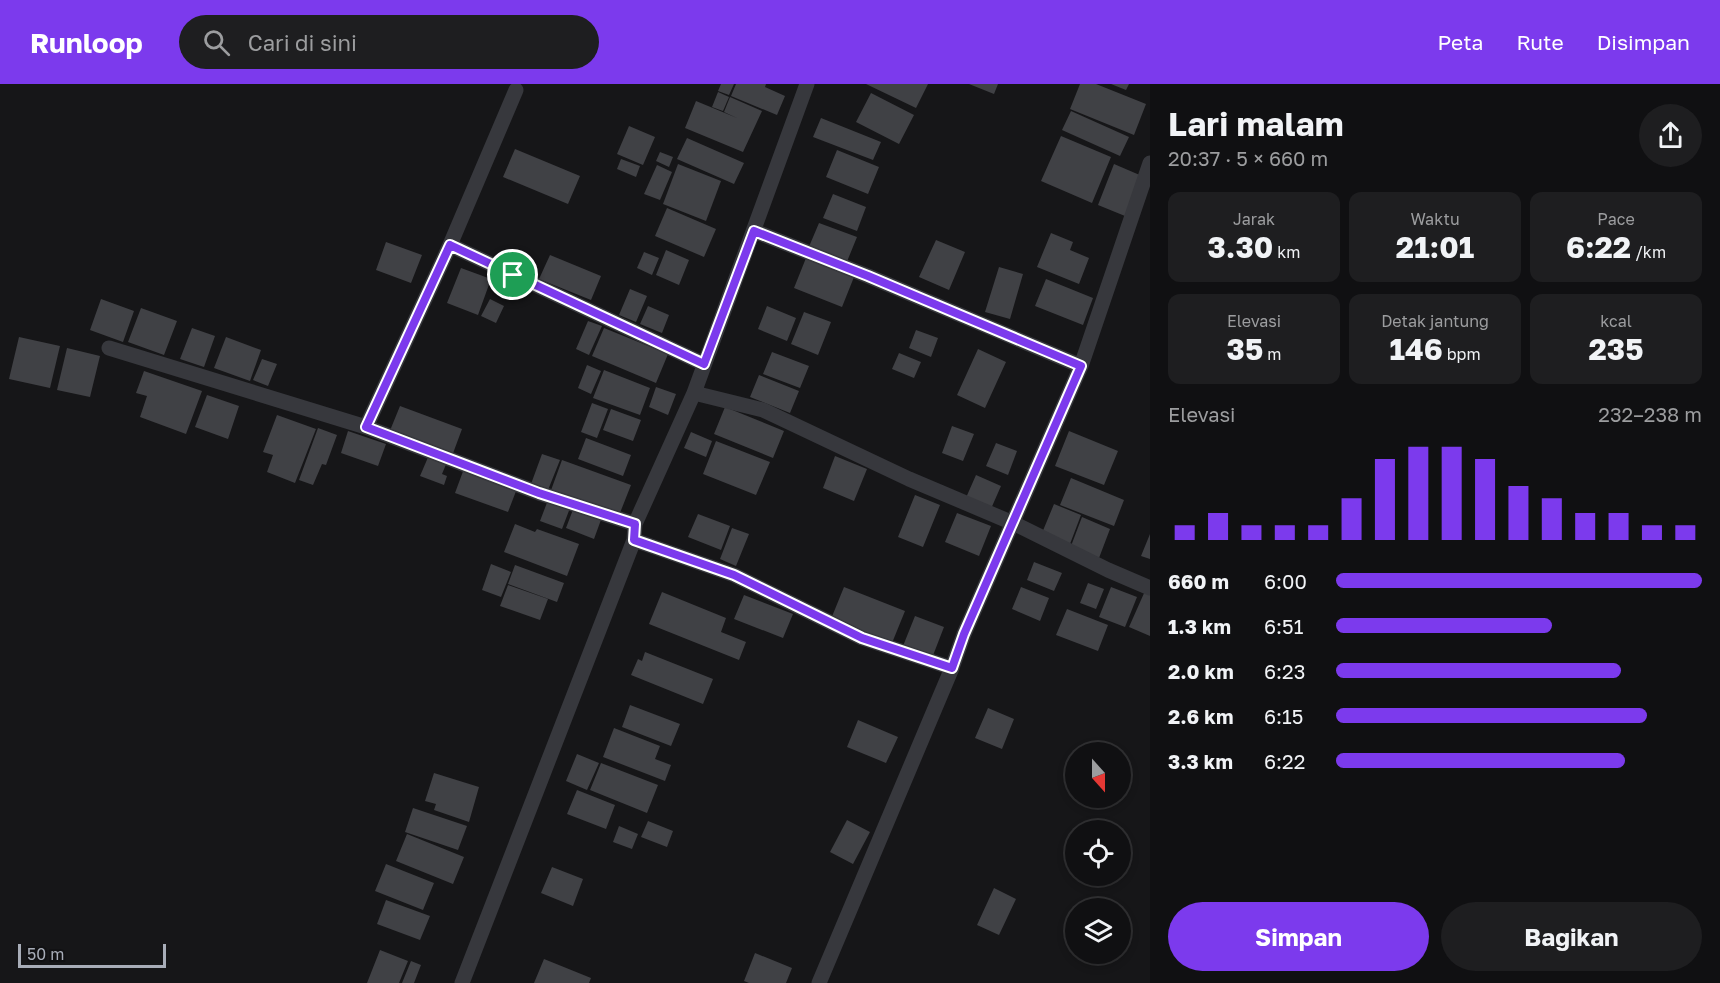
<!DOCTYPE html>
<html lang="id">
<meta charset="utf-8">
<style>
:root{--surface:#101012;--page:#1e1e20;--text:#f1f3f6;--muted:#9c9d9f;--line:#303032;--accent:#7c3aed}
body{margin:0;font-family:"Golos Text",sans-serif;background:var(--page);color:var(--text);height:100vh;display:flex;flex-direction:column;font-size:22px;white-space:nowrap}
*{box-sizing:border-box;margin:0}
p{font-size:20px;color:var(--muted)}
.icon{flex:none;width:33px;height:33px;fill:none;stroke:currentColor;stroke-width:2;stroke-linecap:round;stroke-linejoin:round}
.map{position:relative;flex:1;overflow:hidden}
.details{display:flex;flex-direction:column;background:var(--surface);width:570px}
.details>*{flex:none}
.needle{width:39px;rotate:159deg}
.buttons{position:absolute;left:1065px;top:658px;display:grid;gap:12px}
.buttons a{display:grid;place-items:center;width:66px;height:66px;border-radius:50%;background:var(--surface);box-shadow:0 3px 9px #0003,0 0 0 2px var(--line);font-size:30px}
.scale{position:absolute;left:18px;bottom:15px;width:148px;box-sizing:border-box;padding-left:6px;border:3px solid #a8adb8;border-top:0;font-size:16px;line-height:21px;white-space:nowrap;color:#a8adb8;-webkit-text-stroke:4px #111113;paint-order:stroke}
.pin{position:absolute;display:grid;place-items:center;width:51px;height:51px;color:#fff;margin:-26px;border:3px solid #fff;border-radius:50%;box-shadow:0 2px 6px #0007}
.round{display:grid;place-items:center;flex:none;width:63px;height:63px;border-radius:32px;background:var(--page)}
.headline{display:flex;align-items:center;justify-content:space-between;height:102px;padding:0 18px}
h1{font-size:33px;font-weight:700;line-height:45px}
.stats{display:grid;grid-template-columns:repeat(3,1fr);gap:9px;height:102px;padding:6px 18px}
.stats div{display:grid;align-content:center;border-radius:12px;background:var(--page);text-align:center}
.stats b{font-size:30px;font-weight:700}
.stats small{font-size:16px;font-weight:400}
.stats p{font-size:16px}
.chart{height:168px;padding:12px 18px}
.chart p{display:flex;justify-content:space-between}
.chart svg{width:100%;height:108px;margin-top:6px;stroke:var(--accent);stroke-width:6}
.primary-button{display:flex;gap:12px;margin-top:auto;padding:12px 18px}
.primary-button a{flex:1;height:69px;border-radius:36px;background:var(--accent);color:#fff;font-size:24px;font-weight:700;line-height:69px;text-align:center}
.primary-button a+a{background:var(--page);color:var(--text)}
ul{padding:0 18px;list-style:none;font-size:20px}
li{display:grid;grid-template-columns:96px 72px 1fr;align-items:center;height:45px}
li i{height:15px;border-radius:8px;background:var(--accent)}
header{display:flex;align-items:center;gap:36px;box-sizing:border-box;height:84px;padding:0 30px;background:var(--accent);color:#fff}
header strong{font-size:28px}
nav{display:flex;gap:33px;margin-inline-start:auto;font-size:21px}
.search{width:420px;height:54px;background:var(--page);display:flex;align-items:center;gap:15px;box-sizing:border-box;padding:0 21px;border-radius:33px;color:var(--muted);font-size:22px}
main{display:flex;flex:1;min-height:0}
.map>svg:first-child{display:block}
.building{fill:#404145}
.lines{fill:none;stroke-linecap:round;stroke-linejoin:round}
.street{stroke:#37383d;stroke-width:15}
.route-casing{stroke:#fff;stroke-width:12}
.route{stroke:#7c3aed;stroke-width:8}
</style>
<header>
<strong>Runloop</strong>
<div class="search"><svg class="icon" aria-label="search" viewBox="0 0 24 24"><circle cx="10" cy="10" r="6"/><path d="M15 15l6 6"/></svg>Cari di sini</div>
<nav><a>Peta</a><a>Rute</a><a>Disimpan</a></nav>
</header>
<main>
<div class="map">
<svg width="1150" height="899" viewBox="0 0 1150 899">
<rect width="100%" height="100%" fill="#161618"/>
<path class="building" d="M721 0H734L729 11 718 7Z
M736 0H766L765 3 785 12 777 31 731 12Z
M866 0H928L916 24Z
M969 0H998L994 10Z
M1080 0H1096L1146 20 1134 51 1070 25Z
M1111 0H1129L1126 6Z
M718 8 729 13 723 27 712 23Z
M871 9 914 31 899 60 856 38Z
M730 13 762 27 743 68 685 44 696 17 737 34 724 28Z
M1071 27 1129 53 1120 72 1062 46Z
M821 34 881 58 873 76 813 53Z
M629 42 655 53 643 81 617 70Z
M1061 52 1111 73 1092 119 1041 97Z
M687 54 744 79 734 100 677 75Z
M515 65 580 92 568 120 503 93Z
M837 66 879 83 868 110 826 93Z
M660 68 673 73 669 83 656 77Z
M621 75 640 82 636 93 617 85Z
M678 80 721 97 706 137 663 120Z
M1114 80 1142 92 1125 132 1098 121Z
M657 81 672 88 660 116 644 110Z
M833 110 866 123 857 147 823 134Z
M667 124 716 145 704 173 655 152Z
M819 139 857 153 846 180 808 165Z
M1051 149 1073 158 1070 166 1089 174 1079 200 1037 183Z
M936 156 965 168 949 206 919 193Z
M386 158 422 171 411 199 376 186Z
M666 166 689 176 679 201 656 191Z
M644 168 659 174 652 191 637 184Z
M550 171 601 192 591 216 539 195Z
M806 174 854 193 842 223 794 204Z
M999 183 1023 190 1010 235 985 228Z
M461 184 491 195 478 231 447 219Z
M1046 195 1093 214 1083 241 1035 222Z
M630 205 647 212 636 238 619 231Z
M101 215 134 227 123 258 90 246Z
M490 215 504 222 496 239 481 232Z
M648 222 669 231 662 249 640 240Z
M767 222 796 234 787 257 758 245Z
M141 224 177 237 164 271 128 258Z
M804 228 831 238 818 271 791 260Z
M588 237 602 242 589 271 576 265Z
M192 244 215 252 204 283 180 275Z
M604 244 668 270 656 299 592 272Z
M916 246 938 254 931 273 909 264Z
M19 253 60 262 50 304 9 295Z
M226 253 261 266 250 297 214 284Z
M67 264 100 272 90 313 57 306Z
M978 265 1006 278 985 324 957 311Z
M772 268 809 282 800 304 763 290Z
M899 269 921 278 914 294 892 285Z
M262 275 277 280 268 302 253 296Z
M587 281 601 287 591 310 578 304Z
M604 286 650 304 640 331 593 314Z
M144 287 202 307 186 350 140 333 147 312 136 309Z
M759 291 799 307 790 329 750 313Z
M656 303 676 310 668 331 649 323Z
M207 311 239 322 228 355 195 343Z
M592 319 608 325 597 354 581 348Z
M400 322 462 345 452 372 389 349Z
M725 323 784 347 773 374 714 350Z
M611 325 641 336 633 357 603 346Z
M277 331 316 345 295 399 267 388 273 371 263 368Z
M952 342 974 350 963 377 942 369Z
M318 344 337 351 326 381 322 380 313 401 299 396Z
M348 347 386 360 378 382 341 369Z
M1069 347 1118 367 1104 401 1055 382Z
M691 348 712 357 706 373 684 364Z
M586 354 631 371 623 392 578 375Z
M716 357 770 378 756 411 703 390Z
M996 359 1017 367 1008 391 986 382Z
M542 370 560 376 548 406 531 400Z
M429 371 447 378 442 390 447 392 444 401 420 392Z
M835 372 867 385 854 417 823 404Z
M562 376 631 401 618 434 550 409Z
M465 382 518 402 508 428 455 409Z
M976 391 1001 402 990 427 965 416Z
M1071 394 1124 416 1114 442 1060 421Z
M915 411 940 421 923 463 898 453Z
M548 416 570 424 562 445 540 437Z
M1054 420 1081 431 1070 460 1042 449Z
M574 423 602 433 594 455 566 444Z
M957 429 991 442 979 472 945 458Z
M698 430 730 442 721 466 688 453Z
M1082 433 1110 445 1099 474 1071 462Z
M515 440 535 448 537 445 579 460 567 492 504 468Z
M732 444 749 450 736 482 720 475Z
M1150 450V475L1141 472Z
M1034 478 1062 489 1054 507 1027 496Z
M491 480 511 488 501 513 482 506Z
M515 481 564 499 557 518 508 500Z
M1088 499 1104 505 1096 525 1080 519Z
M508 501 548 515 540 536 500 522Z
M844 503 905 527 892 559 831 535Z
M1021 503 1049 514 1040 537 1012 525Z
M1111 503 1137 513 1125 543 1099 533Z
M1145 507 1150 509V552L1129 543Z
M662 508 726 534 721 548 746 558 739 576 649 540Z
M744 511 793 530 783 554 734 535Z
M1067 525 1108 541 1098 567 1056 551Z
M915 532 944 543 932 574 903 562Z
M645 568 713 595 703 620 631 591 638 575 642 577Z
M630 621 680 640 671 662 622 643Z
M988 624 1014 635 1002 665 975 654Z
M858 636 898 653 886 679 847 663Z
M614 644 660 662 655 675 671 681 665 697 603 673Z
M577 670 599 679 587 706 566 697Z
M601 679 658 701 647 729 590 706Z
M434 689 479 703 469 738 434 726 436 720 425 717Z
M577 706 615 721 606 745 567 730Z
M413 724 467 742 458 766 405 748Z
M847 736 870 748 853 780 830 768Z
M648 737 673 747 667 763 641 753Z
M619 742 638 750 632 765 613 758Z
M407 750 464 773 453 800 396 777Z
M386 780 434 799 423 826 375 807Z
M552 783 583 795 573 822 541 809Z
M994 804 1016 815 999 851 977 841Z
M386 816 430 832 420 856 377 840Z
M380 866 408 877 399 899H367Z
M755 869 792 884 786 899H749L744 897Z
M544 875 591 894 589 899H534Z
M411 877 421 881 414 899H402Z"/>
<g class="lines">
<path class="street" d="M754 147 868 192 1081 282
M450 161 704 280
M109 264 366 343 539 409 635 440
M694 309 763 326 909 395 1013 439 1108 486 1150 504
M366 343 450 161 516 6
M634 456 734 491 862 554 952 584
M462 899 634 456 635 440 694 309 807 0
M819 899 952 584 964 550 1081 282 1150 79"/>
</g>
<g class="lines">
<g class="route-casing">
<path id="route" d="M754 147 868 192 1081 282 964 550 952 584 862 554 734 491 634 456 635 440 539 409 366 343 450 161 704 280Z"/>
</g>
<use href="#route" class="route"/>
</g>
</svg>
<div class="buttons">
<a><svg class="needle" viewBox="-14 -14 28 28"><path d="M0-13l5 13h-10z" fill="#e53935"/><path d="M0 13l5-13h-10z" fill="#9c9d9f"/></svg></a>
<a><svg class="icon" aria-label="locate" viewBox="0 0 24 24"><circle cx="12" cy="12" r="6"/><path d="M12 2v4M12 18v4M2 12h4M18 12h4"/></svg></a>
<a><svg class="icon" aria-label="layers" viewBox="0 0 24 24"><path d="M12 4l9 5-9 5-9-5zM3 14l9 5 9-5"/></svg></a>
</div>
<div class="scale">50 m</div>
<div class="pin" style="left:513px;top:191px;background:#1e9e55"><svg class="icon" aria-label="arrive" viewBox="0 0 24 24"><path d="M6 21V4h12l-3 4 3 4H6"/></svg></div>
</div>
<section class="details">
<div class="headline"><div><h1>Lari malam</h1><p>20:37 · 5 × 660 m</p></div><a class="round"><svg class="icon" aria-label="share" viewBox="0 0 24 24"><path d="M12 15V3M7 8l5-5 5 5M5 13v7h14v-7"/></svg></a></div>
<div class="stats">
<div><p>Jarak</p><b>3.30<small> km</small></b></div>
<div><p>Waktu</p><b>21:01</b></div>
<div><p>Pace</p><b>6:22<small> /km</small></b></div>
</div>
<div class="stats">
<div><p>Elevasi</p><b>35<small> m</small></b></div>
<div><p>Detak jantung</p><b>146<small> bpm</small></b></div>
<div><p>kcal</p><b>235</b></div>
</div>
<div class="chart"><p><span>Elevasi</span>232–238 m</p>
<svg viewBox="0 0 160 44" preserveAspectRatio="none"><path d="M5 44V38M15 44V33M25 44V38M35 44V38M45 44V38M55 44V27M65 44V11M75 44V6M85 44V6M95 44V11M105 44V22M115 44V27M125 44V33M135 44V33M145 44V38M155 44V38"/></svg>
</div>
<ul>
<li><b>660 m</b>6:00<i style="width:100%"></i></li>
<li><b>1.3 km</b>6:51<i style="width:59%"></i></li>
<li><b>2.0 km</b>6:23<i style="width:78%"></i></li>
<li><b>2.6 km</b>6:15<i style="width:85%"></i></li>
<li><b>3.3 km</b>6:22<i style="width:79%"></i></li>
</ul>
<div class="primary-button"><a>Simpan</a><a>Bagikan</a></div>
</section>
</main>
